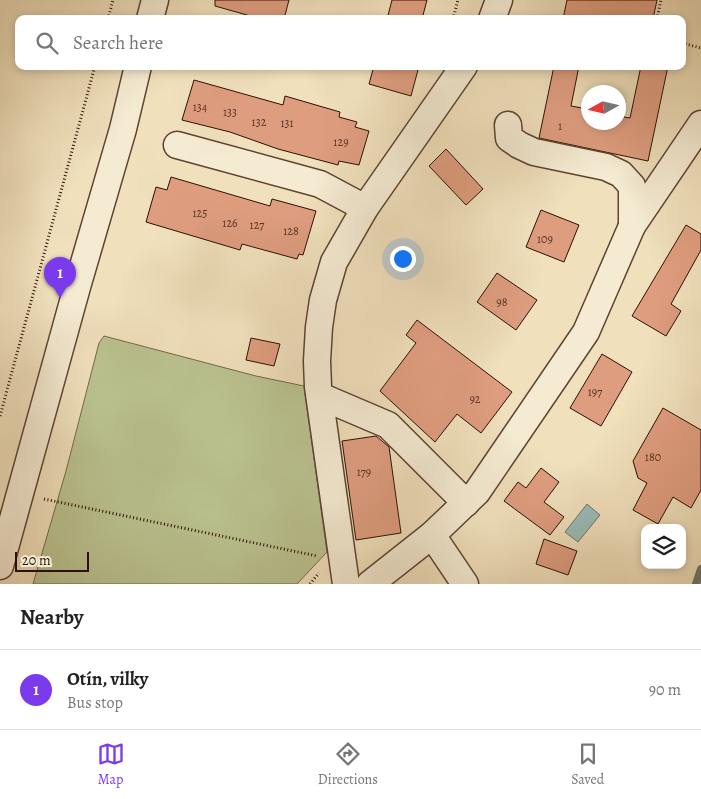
<!DOCTYPE html>
<html lang="en">
<head>
<meta charset="utf-8">
<style>
	body { margin:0; font-family:Alegreya,serif; background:#f2f2f2; color:#222 }
	.controls { position:absolute; right:15px; bottom:15px; display:grid; overflow:hidden; border-radius:10px; box-shadow:0 2px 8px #0003 }
	.controls button { width:45px; height:45px; display:grid; place-items:center; padding:0; border:0; border-bottom:1px solid #e0e0e0; background:#fff; color:#222; font:25px sans-serif }
	.compass { position:absolute; left:581px; top:85px; width:45px; height:45px; border-radius:50%; background:#fff; box-shadow:0 2px 8px #0003; rotate:262deg }
	.scale { position:absolute; left:15px; bottom:12px; width:74px; box-sizing:border-box; padding-left:5px; border:2px solid #2d0f04; border-top:0; font-size:14px; line-height:18px; white-space:nowrap; color:#2d0f04; -webkit-text-stroke:4px #f5ebd3; paint-order:stroke }
	.you { position:absolute; left:402px; top:258px; width:18px; height:18px; margin:-12px; border:4px solid #fff; border-radius:50%; background:#1a73e8; box-shadow:0 0 0 8px #1a73e833 }
	.badge { display:grid; place-items:center; width:32px; height:32px; border-radius:50%; background:#7c3aed; color:#fff; font-size:16px; font-weight:700 }
	.pin { position:absolute; translate:-50% -41px; filter:drop-shadow(0 1px 2px #0008) }
	.pin::after { content:''; position:absolute; top:26px; width:18px; height:15px; background:inherit; clip-path:polygon(0 0,100% 0,50% 100%) }
	.list { margin:0; padding:0; list-style:none }
	h2 { display:flex; justify-content:space-between; align-items:center; height:65px; margin:0; padding:0 20px; font-size:21px }
	h2 small { font-size:16px; font-weight:400; color:#767676 }
	.list li { display:grid; grid-template-columns:32px 1fr auto; gap:15px; align-items:center; box-sizing:border-box; height:80px; padding:0 20px; border-top:1px solid #e0e0e0 }
	.list b { display:block; font-size:19px; white-space:nowrap }
	.list p { margin:0; font-size:16px; white-space:nowrap; color:#767676 }
	.list em { font-size:16px; font-style:normal; color:#767676 }
	.icon { flex:none; width:28px; height:28px; fill:none; stroke:currentColor; stroke-width:2; stroke-linecap:round; stroke-linejoin:round }
	.map { position:relative; flex:none; width:701px; height:584px; overflow:hidden }
	.search { position:absolute; background:#fff; box-shadow:0 2px 8px #0003; left:15px; right:15px; top:15px; height:55px; display:flex; align-items:center; gap:12px; box-sizing:border-box; padding:0 18px; border-radius:10px; color:#767676; font-size:19px }
	.sheet { height:145px; background:#fff }
	nav { display:flex; justify-content:space-around; align-items:center; box-sizing:border-box; height:70px; border-top:1px solid #e0e0e0; background:#fff; font-size:14px; color:#767676 }
	nav a { display:grid; justify-items:center; gap:2px }
	nav .on { color:#7c3aed }
	.map>svg:first-child { display:block }
	.green { fill:#bac290; stroke:#74684a }
	.water { fill:#9bbcb7; stroke:#6f776f }
	.lines { fill:none; stroke-linecap:round; stroke-linejoin:round }
	.stream { stroke:#6f776f; stroke-width:8 }
	.building { fill:#de9d7f; stroke:#2d0f04 }
	.minor-casing { stroke:#5e4332; stroke-width:29 }
	.path { stroke:#2d0f04; stroke-width:3; stroke-dasharray:1 2.5; stroke-linecap:butt }
	.minor { stroke:#f5ebd3; stroke-width:26 }
	.labels { text-anchor:middle; stroke-width:4.5; stroke-linejoin:round; paint-order:stroke }
	.number-label { font-size:12px; fill:#593223 }
</style>
</head>
<body>
<div class="map">
<svg width="701" height="584" viewBox="0 0 701 584">
	<rect width="100%" height="100%" fill="#f0e0bc"/>
	<filter id="stains"><feTurbulence type="fractalNoise" baseFrequency=".004" numOctaves="4"/><feColorMatrix values="0 0 0 0 .2 0 0 0 0 .09 0 0 0 0 .02 0 0 0 .5 -.17"/></filter>
	<radialGradient id="worn" r=".72"><stop offset=".6" stop-color="#630" stop-opacity="0"/><stop offset="1" stop-color="#630" stop-opacity=".3"/></radialGradient>
	<path class="green" d="M104,336L256,376L304,386L327,552L297,584H33L66,471L99,343Z"/>
	<path class="water" d="M587,504L600,515L578,542L565,532Z"/>
	<g class="lines">
		<path class="stream" d="M696,584L701,569"/>
	</g>
	<g class="building">
		<path d="M215,0H289L284,19H261L215,6Z"/>
		<path d="M392,0H427L422,19H387Z"/>
		<path d="M567,0H657L653,19H563Z"/>
		<path d="M374,66H419L411,96L369,84Z"/>
		<path d="M554,66H579L571,106L588,109V122H618V116L630,118L641,66H668L648,161L539,138Z"/>
		<path d="M194,80L283,105L285,96L340,112L339,117L357,122L355,127L369,131L359,165L339,161L338,165L278,149L230,132L182,120Z"/>
		<path d="M446,149L483,189L466,205L429,166Z"/>
		<path d="M171,177L270,206L272,199L316,211L303,255L299,254L297,259L242,244L240,250L146,222L156,187L167,190Z"/>
		<path d="M541,210L579,225L564,262L526,247Z"/>
		<path d="M686,225L701,234V250L671,304L681,311L666,336L632,316Z"/>
		<path d="M497,273L537,300L516,330L477,302Z"/>
		<path d="M417,320L512,392L481,433L457,414L435,442L380,391L416,343L406,335Z"/>
		<path d="M251,338L280,344L274,366L246,360Z"/>
		<path d="M602,354L632,372L601,426L570,408Z"/>
		<path d="M663,408L701,430V490L691,508L673,497L658,524L633,510L647,483L638,478L633,461Z"/>
		<path d="M376,436L389,447L401,533L356,540L342,441Z"/>
		<path d="M541,468L559,482L544,502L564,517L550,535L504,501L518,482L526,488Z"/>
		<path d="M544,539L577,551L568,575L536,564Z"/>
	</g>
	<g class="lines">
		<g class="minor-casing">
			<g id="minor">
				<path d="M150,19L155,0"/>
				<path d="M492,19L499,0"/>
				<path d="M508,125L509,138L519,145L534,152L606,167L621,174L632,186V226"/>
				<path d="M177,145L320,184L365,208"/>
				<path d="M320,396L388,425L466,503"/>
				<path d="M432,535L465,584"/>
				<path d="M0,566L77,287L123,129L138,66"/>
				<path d="M346,584L318,387L317,361L319,327L323,300L334,262L365,208L464,66"/>
				<path d="M370,584L432,535L477,492L586,332L632,226L701,124"/>
			</g>
		</g>
		<g class="path">
			<path d="M108,19L113,0"/>
			<path d="M453,19L458,0"/>
			<path d="M657,19L661,0"/>
			<path d="M682,43L701,48"/>
			<path d="M0,416L95,66"/>
			<path d="M44,499L317,556"/>
			<path d="M310,584L319,573"/>
		</g>
		<use href="#minor" class="minor"/>
	</g>
	<g class="labels">
		<g class="number-label">
			<text x="200" y="111">134</text>
			<text x="230" y="116">133</text>
			<text x="259" y="126">132</text>
			<text x="287" y="127">131</text>
			<text x="560" y="130">1</text>
			<text x="341" y="146">129</text>
			<text x="200" y="217">125</text>
			<text x="230" y="227">126</text>
			<text x="257" y="229">127</text>
			<text x="291" y="235">128</text>
			<text x="545" y="243">109</text>
			<text x="502" y="306">98</text>
			<text x="595" y="396">197</text>
			<text x="475" y="403">92</text>
			<text x="653" y="461">180</text>
			<text x="364" y="476">179</text>
		</g>
	</g>
	<rect width="100%" height="100%" filter="url(#stains)"/>
	<rect width="100%" height="100%" fill="url(#worn)"/>
</svg>
<div class="controls">
<button><svg class="icon" aria-label="layers" viewBox="0 0 24 24"><path d="M12 4l9 5-9 5-9-5zM3 14l9 5 9-5"/></svg></button>
</div>
<svg class="compass" viewBox="-18 -18 36 36"><path d="M0-13l5 13h-10z" fill="#e53935"/><path d="M0 13l5-13h-10z" fill="#767676"/></svg>
<div class="scale">20 m</div>
<div class="you"></div>
<div class="pin badge" style="left:60px;top:298px">1</div>
<div class="search"><svg class="icon" aria-label="search" viewBox="0 0 24 24"><circle cx="10" cy="10" r="6"/><path d="M15 15l6 6"/></svg>Search here</div>
</div>
<section class="sheet">
<h2>Nearby<small></small></h2>
<ul class="list">
<li><span class="badge">1</span><div><b>Otín, vilky</b><p>Bus stop</p></div><em>90 m</em></li>
</ul>
</section>
<nav>
<a class="on"><svg class="icon" aria-label="map" viewBox="0 0 24 24"><path d="M3 6l6-2 6 2 6-2v14l-6 2-6-2-6 2zM9 4v14M15 6v14"/></svg>Map</a>
<a><svg class="icon" aria-label="directions" viewBox="0 0 24 24"><path d="M12 3l9 9-9 9-9-9zM9 14v-3h6M13 9l2 2-2 2"/></svg>Directions</a>
<a><svg class="icon" aria-label="saved" viewBox="0 0 24 24"><path d="M7 4h10v16l-5-4-5 4z"/></svg>Saved</a>
</nav>
</body>
</html>
